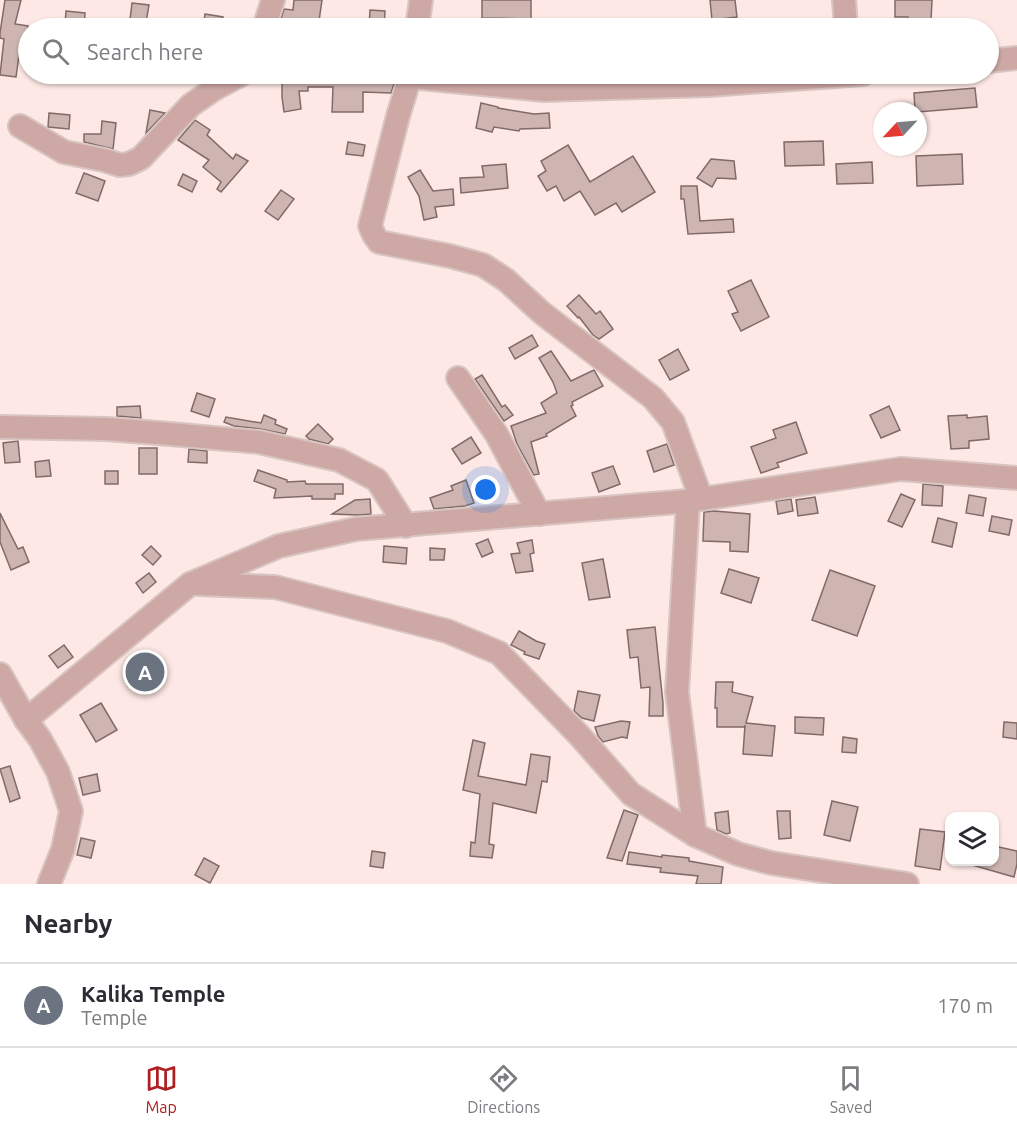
<!DOCTYPE html>
<html lang="en">
<head>
<meta charset="utf-8">
<style>
	body { margin:0; font-family:Ubuntu,sans-serif; background:#f7f7f7; color:#2b2b33 }
	.controls { position:absolute; right:18px; bottom:18px; display:grid; overflow:hidden; border-radius:12px; box-shadow:0 2px 4px #0004 }
	.controls button { width:54px; height:54px; display:grid; place-items:center; padding:0; border:0; border-bottom:2px solid #e1e1e2; background:#fff; color:#2b2b33; font:30px sans-serif }
	.compass { position:absolute; left:873px; top:102px; width:54px; height:54px; border-radius:50%; background:#fff; box-shadow:0 2px 4px #0004; rotate:244deg }
	.you { position:absolute; left:486px; top:490px; width:21px; height:21px; margin:-15px; border:4px solid #fff; border-radius:50%; background:#1a73e8; box-shadow:0 0 0 9px #1a73e833 }
	.badge { display:grid; place-items:center; width:39px; height:39px; border-radius:50%; background:#af1e20; color:#fff; font-size:20px; font-weight:700 }
	.pin { position:absolute; translate:-50% -50%; border:3px solid #fff; box-shadow:0 2px 6px #0006 }
	.list { margin:0; padding:0; list-style:none }
	h2 { display:flex; justify-content:space-between; align-items:center; height:78px; margin:0; padding:0 24px; font-size:26px }
	h2 small { font-size:20px; font-weight:400; color:#7c7c81 }
	.list li { display:grid; grid-template-columns:39px 1fr auto; gap:18px; align-items:center; box-sizing:border-box; height:84px; padding:0 24px; border-top:2px solid #e1e1e2 }
	.list b { display:block; font-size:22px; white-space:nowrap }
	.list p { margin:0; font-size:20px; white-space:nowrap; color:#7c7c81 }
	.list em { font-size:20px; font-style:normal; color:#7c7c81 }
	.icon { flex:none; width:33px; height:33px; fill:none; stroke:currentColor; stroke-width:2; stroke-linecap:round; stroke-linejoin:round }
	.map { position:relative; flex:none; width:1017px; height:884px; overflow:hidden }
	.search { position:absolute; background:#fff; box-shadow:0 2px 4px #0004; left:18px; right:18px; top:18px; height:66px; display:flex; align-items:center; gap:15px; box-sizing:border-box; padding:0 21px; border-radius:33px; color:#7c7c81; font-size:22px }
	.sheet { height:162px; background:#fff }
	nav { display:flex; justify-content:space-around; align-items:center; box-sizing:border-box; height:84px; border-top:2px solid #e1e1e2; background:#fff; font-size:16px; color:#7c7c81 }
	nav a { display:grid; justify-items:center; gap:3px }
	nav .on { color:#af1e20 }
	.map>svg:first-child { display:block }
	.building { fill:#ceb5b2; stroke:#816a67; stroke-width:1.5 }
	.lines { fill:none; stroke-linecap:round; stroke-linejoin:round }
	.minor-casing { stroke:#d8c5c2; stroke-width:26 }
	.minor { stroke:#cda8a4; stroke-width:22 }
</style>
</head>
<body>
<div class="map">
<svg width="1017" height="884" viewBox="0 0 1017 884">
	<rect width="100%" height="100%" fill="#fee8e5"/>
	<g class="building">
		<path d="M5,0H21L15,24L28,26L26,42L21,41L16,77L0,75L4,39L0,38V33Z"/>
		<path d="M294,0H322L318,28H302L279,25L284,9L293,10Z"/>
		<path d="M482,0H531V19L482,18Z"/>
		<path d="M710,0H735L737,17L712,20Z"/>
		<path d="M895,0H932L931,21L908,20V17H895Z"/>
		<path d="M132,3L149,5L145,28H129Z"/>
		<path d="M370,10L385,11L384,28H369Z"/>
		<path d="M66,11L85,13L84,27L65,26Z"/>
		<path d="M205,14L223,17L222,28H203Z"/>
		<path d="M328,74H381V81H395L391,93L363,92V112H332L333,87H308V91H299L301,109L284,112L282,97V75L328,76Z"/>
		<path d="M975,88L977,107L918,112V111H915L914,93Z"/>
		<path d="M481,103L498,107V108L534,114L549,113L550,128L520,129L519,131L494,127L492,132L476,128Z"/>
		<path d="M150,110L165,113L146,133Z"/>
		<path d="M49,113L70,115L69,129L48,127Z"/>
		<path d="M195,120L210,130L207,135L233,159L236,154L248,161L221,192L217,189L221,182L203,167L209,160L178,140Z"/>
		<path d="M102,121L116,123L113,149L84,142V134H101Z"/>
		<path d="M823,141L824,165L785,166L784,142Z"/>
		<path d="M348,142L365,145L363,156L346,154Z"/>
		<path d="M568,145L590,182L633,156L655,192L622,212L616,203L595,215L580,191L564,201L556,186L547,191L538,176L546,171L541,161Z"/>
		<path d="M962,154L963,184L917,186L916,156Z"/>
		<path d="M711,159L734,161L736,179L717,178L712,187L697,178Z"/>
		<path d="M872,162L873,183L837,184L836,164Z"/>
		<path d="M506,164L508,188L461,193L460,178L484,177L482,166Z"/>
		<path d="M420,170L433,191L453,189L454,205L435,207L437,217L424,220L419,196L408,177Z"/>
		<path d="M84,173L105,181L98,201L76,193Z"/>
		<path d="M183,174L197,181L192,192L178,185Z"/>
		<path d="M681,186H697L700,221L733,219L734,232L688,234L684,199H681Z"/>
		<path d="M281,190L294,199L278,220L265,211Z"/>
		<path d="M751,280L769,317L741,331L732,314L738,312L728,291Z"/>
		<path d="M579,295L596,314L600,311L613,329L599,339L593,335L579,317L578,318L567,306Z"/>
		<path d="M532,335L538,346L515,359L509,348Z"/>
		<path d="M678,349L689,370L670,380L659,360Z"/>
		<path d="M551,351L571,381L594,370L603,386L572,402L573,405L571,406L576,416L546,434L547,436L531,442L539,474L534,475L517,444L511,426L546,413L541,403L557,393L553,382L539,358Z"/>
		<path d="M482,375L502,407L505,405L513,415L504,421L475,379Z"/>
		<path d="M197,393L215,399L209,417L191,411Z"/>
		<path d="M140,406L141,418L117,416V407Z"/>
		<path d="M889,406L900,430L881,438L870,415Z"/>
		<path d="M264,415L276,420L275,424L287,429L285,434L260,429L234,426L224,422L226,417L261,423Z"/>
		<path d="M967,415V418L987,416L989,439L969,441V448L951,449L948,416Z"/>
		<path d="M796,422L807,453L777,463L779,467L761,473L751,447L776,438L773,430Z"/>
		<path d="M318,424L333,439L328,444L309,439L306,436Z"/>
		<path d="M471,437L481,453L462,464L452,449Z"/>
		<path d="M18,441L20,462L5,463L3,443Z"/>
		<path d="M667,444L674,465L654,472L647,451Z"/>
		<rect x="139" y="448" width="18" height="26"/>
		<path d="M189,449L207,451V463L188,462Z"/>
		<path d="M49,460L51,476L36,477L35,462Z"/>
		<path d="M613,466L620,484L599,492L592,473Z"/>
		<path d="M258,470L287,480V482L305,481L306,484H343V494H335V499H312V496L274,498L276,489L254,481Z"/>
		<rect x="105" y="471" width="13" height="13"/>
		<path d="M466,480L474,503L465,506L434,509L430,498L453,490L451,486Z"/>
		<path d="M923,484L943,486L942,506L922,505Z"/>
		<path d="M901,494L915,500L902,527L888,521Z"/>
		<path d="M969,495L986,498L983,516L966,513Z"/>
		<path d="M815,497L818,513L798,516L796,500Z"/>
		<path d="M370,499L371,514L359,515L332,514L355,500Z"/>
		<path d="M791,499L793,511L778,514L776,501Z"/>
		<path d="M714,511L750,514L748,552L730,551V542L703,541L704,512Z"/>
		<path d="M0,513L18,549L23,547L29,562L11,570L0,542Z"/>
		<path d="M992,516L1012,520L1009,535L989,531Z"/>
		<path d="M938,518L957,523L952,547L932,542Z"/>
		<path d="M488,539L493,552L482,557L476,544Z"/>
		<path d="M532,540L534,553L530,554L533,571L516,573L511,554L520,553L517,543Z"/>
		<path d="M151,546L161,556L153,565L142,555Z"/>
		<path d="M384,546L407,548L406,564L383,562Z"/>
		<path d="M430,548L445,549L444,560H430Z"/>
		<path d="M603,559L610,597L589,600L582,563Z"/>
		<path d="M729,569L759,578L751,603L721,593Z"/>
		<path d="M830,570L875,586L857,636L812,620Z"/>
		<path d="M149,573L156,582L143,593L136,583Z"/>
		<path d="M655,627L663,703V716H649L650,687L641,688L638,657L630,658L627,630Z"/>
		<path d="M519,631L536,641L545,644L539,659L524,654L525,652L511,645Z"/>
		<path d="M64,645L73,657L58,668L49,656Z"/>
		<path d="M716,682H733L732,692L753,697L746,723L775,726L772,756L743,754L745,725V727H717V708H715Z"/>
		<path d="M578,691L600,695L594,721L582,718L574,711Z"/>
		<path d="M101,703L117,730L96,742L80,715Z"/>
		<path d="M795,717L824,718L823,735L795,733Z"/>
		<path d="M621,721L630,722L627,738L622,737L603,742L598,736L595,727Z"/>
		<path d="M1004,722L1017,723V739L1003,737Z"/>
		<path d="M843,737L857,739L856,753L842,752Z"/>
		<path d="M473,740L485,743L478,776L526,785L531,754L550,757L547,782L542,781L536,813L493,803L489,844L494,845L492,858L470,856L471,842L475,843L480,794L463,790Z"/>
		<path d="M10,766L20,798L10,802L0,769Z"/>
		<path d="M97,774L100,791L83,795L79,778Z"/>
		<path d="M832,801L858,807L850,841L824,835Z"/>
		<path d="M624,810L638,815L622,861L607,858Z"/>
		<path d="M728,811L730,833L726,834L717,830L715,813Z"/>
		<path d="M777,811H790L791,838L779,839Z"/>
		<path d="M920,829L945,832L940,870L915,866Z"/>
		<path d="M81,838L95,841L91,858L77,855Z"/>
		<path d="M994,846L1017,851V864L1014,877L972,865V861H994Z"/>
		<path d="M372,851L385,853L383,868L370,866Z"/>
		<path d="M629,852L662,857V855L689,858V861L723,867L721,884H696L698,876L660,872L661,868L627,864Z"/>
		<path d="M204,858L219,866L210,883L195,875Z"/>
	</g>
	<g class="lines">
		<g class="minor-casing">
			<g id="minor">
				<path d="M844,0L846,28"/>
				<path d="M264,28L273,0"/>
				<path d="M417,28L421,0"/>
				<path d="M988,61L1017,58"/>
				<path d="M410,74V77L544,90L709,85L863,74"/>
				<path d="M410,77L398,116L370,226L374,235L379,242L450,256L483,265L506,280L542,313L653,398L673,422L701,498"/>
				<path d="M20,126L64,152L104,160L120,165L129,164L141,158L191,105L214,89L242,74"/>
				<path d="M458,378L497,435L539,514"/>
				<path d="M0,427L107,429L170,434L259,442L339,460L377,480L406,526"/>
				<path d="M688,501L677,692L695,835"/>
				<path d="M198,584L275,587L447,631L499,653L578,734L631,794L695,835L738,854L771,863L907,884"/>
				<path d="M0,674L26,720L40,739L58,772L71,811L63,849L49,884"/>
				<path d="M26,720L190,584L279,546L356,529L688,501L901,469L1017,478"/>
			</g>
		</g>
		<use href="#minor" class="minor"/>
	</g>
</svg>
<div class="controls">
<button><svg class="icon" aria-label="layers" viewBox="0 0 24 24"><path d="M12 4l9 5-9 5-9-5zM3 14l9 5 9-5"/></svg></button>
</div>
<svg class="compass" viewBox="-18 -18 36 36"><path d="M0-13l5 13h-10z" fill="#e53935"/><path d="M0 13l5-13h-10z" fill="#7c7c81"/></svg>
<div class="you"></div>
<div class="pin badge" style="left:145px;top:672px;background:#6b7280">A</div>
<div class="search"><svg class="icon" aria-label="search" viewBox="0 0 24 24"><circle cx="10" cy="10" r="6"/><path d="M15 15l6 6"/></svg>Search here</div>
</div>
<section class="sheet">
<h2>Nearby<small></small></h2>
<ul class="list">
<li><span class="badge" style="background:#6b7280">A</span><div><b>Kalika Temple</b><p>Temple</p></div><em>170 m</em></li>
</ul>
</section>
<nav>
<a class="on"><svg class="icon" aria-label="map" viewBox="0 0 24 24"><path d="M3 6l6-2 6 2 6-2v14l-6 2-6-2-6 2zM9 4v14M15 6v14"/></svg>Map</a>
<a><svg class="icon" aria-label="directions" viewBox="0 0 24 24"><path d="M12 3l9 9-9 9-9-9zM9 14v-3h6M13 9l2 2-2 2"/></svg>Directions</a>
<a><svg class="icon" aria-label="saved" viewBox="0 0 24 24"><path d="M7 4h10v16l-5-4-5 4z"/></svg>Saved</a>
</nav>
</body>
</html>
